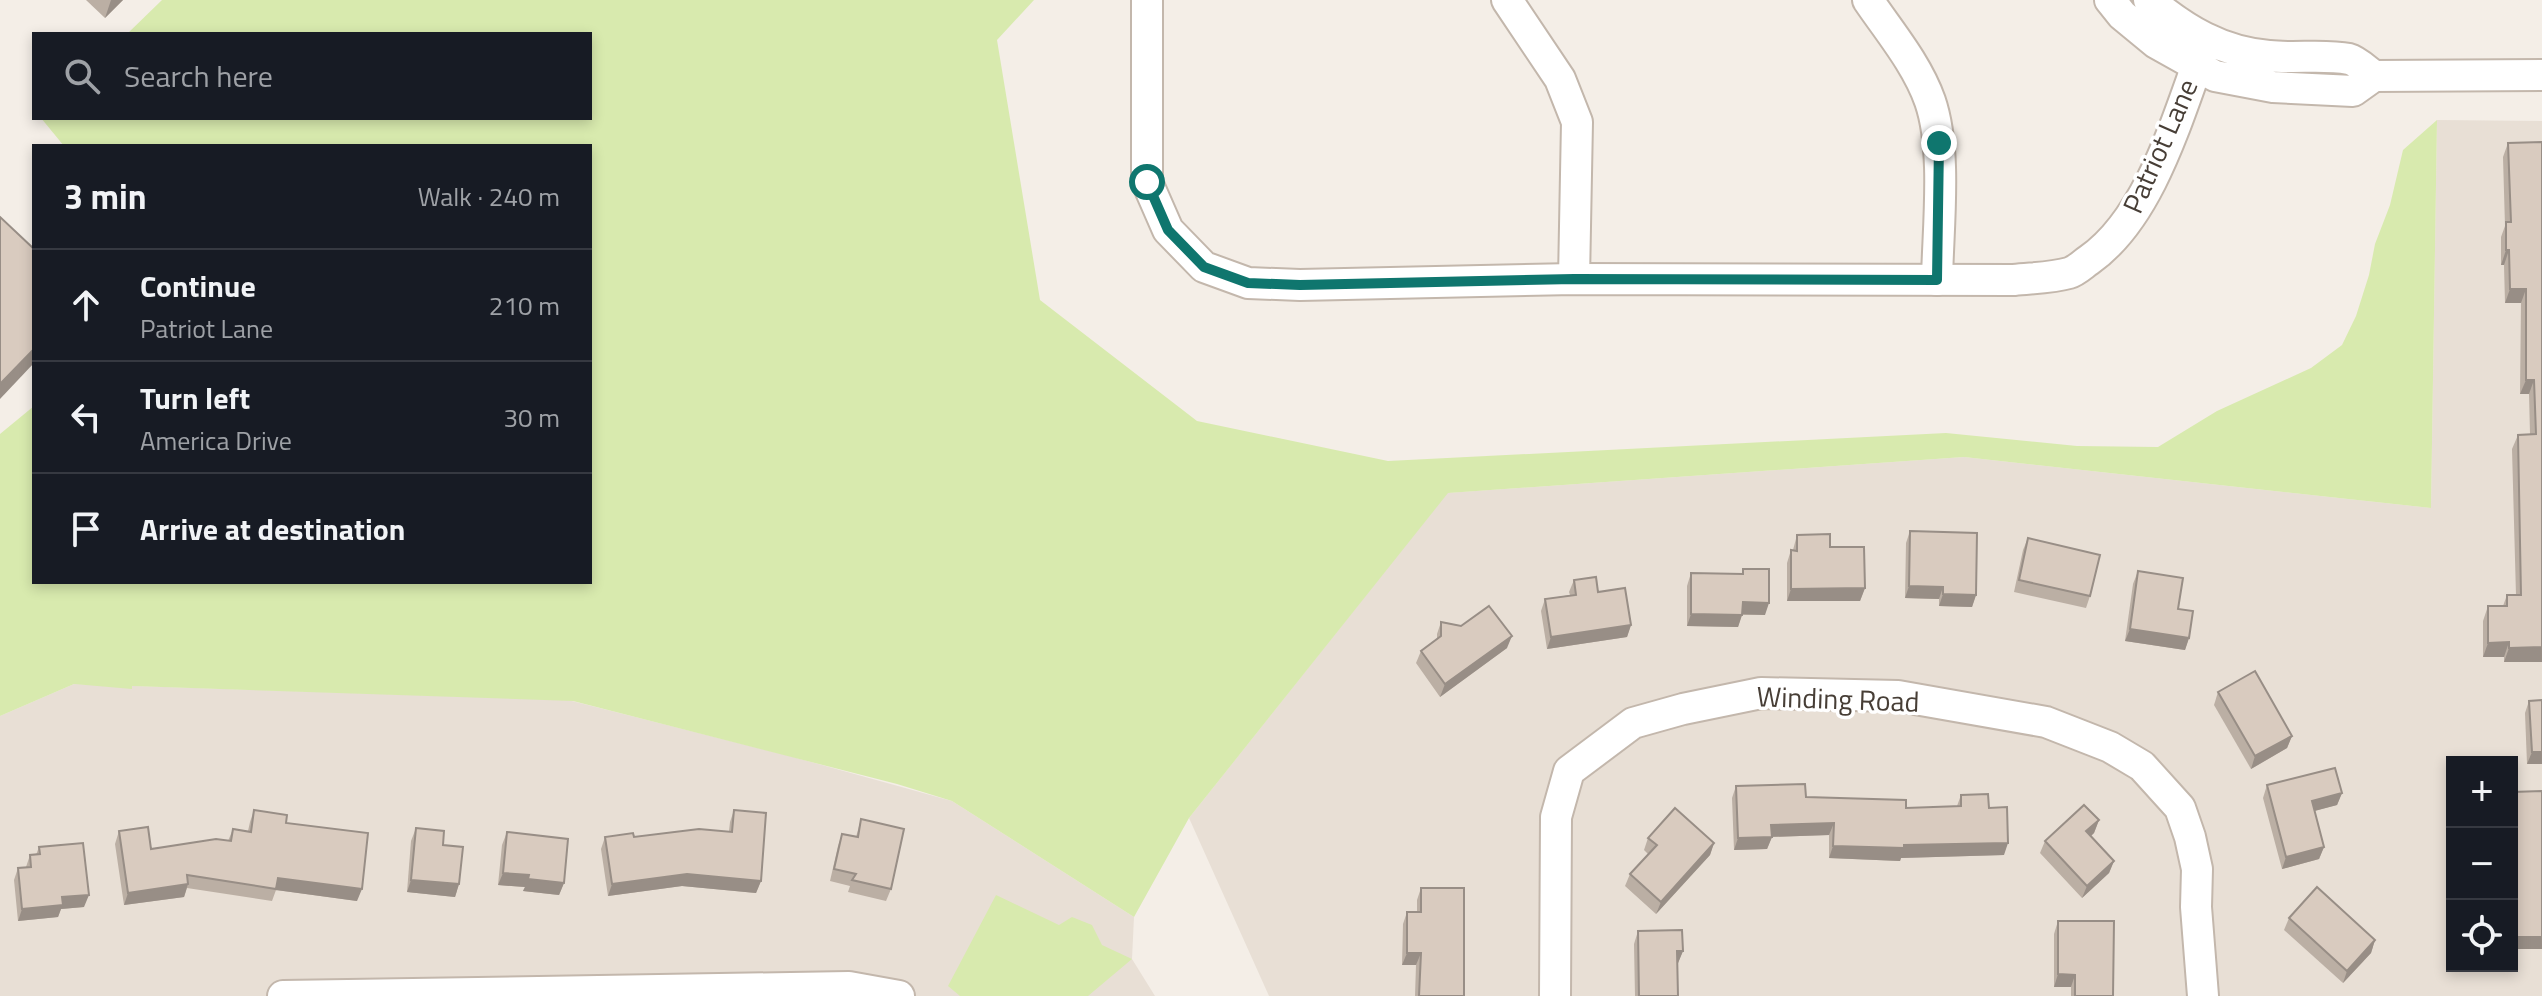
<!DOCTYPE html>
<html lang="en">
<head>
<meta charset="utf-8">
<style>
	body { margin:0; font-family:"Titillium Web",sans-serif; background:#242831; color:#f1f3f6 }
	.controls { position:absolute; right:24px; bottom:24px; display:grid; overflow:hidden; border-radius:0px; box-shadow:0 4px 12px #0003 }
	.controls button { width:72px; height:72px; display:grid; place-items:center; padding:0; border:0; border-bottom:2px solid #363941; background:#171b24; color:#f1f3f6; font:40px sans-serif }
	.stop { position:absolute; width:24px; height:24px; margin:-18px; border:6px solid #0f766e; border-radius:50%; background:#fff }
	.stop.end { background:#0f766e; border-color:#fff; box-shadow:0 2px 8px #0008 }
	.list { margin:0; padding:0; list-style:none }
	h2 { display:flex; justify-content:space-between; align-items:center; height:104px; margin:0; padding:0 32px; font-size:34px }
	h2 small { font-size:26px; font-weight:400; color:#9ea1a6 }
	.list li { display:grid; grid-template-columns:52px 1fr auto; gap:24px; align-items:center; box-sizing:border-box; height:112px; padding:0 32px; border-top:2px solid #363941 }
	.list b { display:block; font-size:30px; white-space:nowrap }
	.list p { margin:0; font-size:26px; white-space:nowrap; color:#9ea1a6 }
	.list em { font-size:26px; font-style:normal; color:#9ea1a6 }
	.icon { flex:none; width:44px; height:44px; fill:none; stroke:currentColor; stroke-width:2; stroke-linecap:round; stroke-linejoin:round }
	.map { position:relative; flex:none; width:2542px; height:996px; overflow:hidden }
	.search { position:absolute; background:#171b24; box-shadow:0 4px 12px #0003; left:32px; top:32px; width:560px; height:88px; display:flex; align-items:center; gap:20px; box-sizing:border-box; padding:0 28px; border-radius:0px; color:#9ea1a6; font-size:30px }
	.panel { position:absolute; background:#171b24; box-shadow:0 4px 12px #0003; left:32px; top:144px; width:560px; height:440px; border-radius:0px }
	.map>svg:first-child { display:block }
	.residential { fill:#e8dfd5; fill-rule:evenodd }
	.green { fill:#d8eaae }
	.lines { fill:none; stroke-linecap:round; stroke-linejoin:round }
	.minor-casing { stroke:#c3b7ac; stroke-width:34 }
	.minor { stroke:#fff; stroke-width:30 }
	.wall { fill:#bbafa4 }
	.shaded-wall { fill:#988e86 }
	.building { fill:#d9cbbf; stroke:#988e86; stroke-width:2 }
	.route { stroke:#0f766e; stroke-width:10 }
	.labels { text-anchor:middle; stroke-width:7; stroke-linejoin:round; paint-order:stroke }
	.street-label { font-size:28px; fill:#473e36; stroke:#fff }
</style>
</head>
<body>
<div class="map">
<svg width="2542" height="996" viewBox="0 0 2542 996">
	<rect width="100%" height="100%" fill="#f4eee7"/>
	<g class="residential">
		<path d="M2437,120L2542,121V996H1269L1189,818L1447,493L1964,457L2431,508ZM2452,762H2512V966H2452Z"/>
		<path d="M74,684L568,700L786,755L952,801L1134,917L1132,959L1155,996H0V716Z"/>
	</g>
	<g class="green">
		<path d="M162,0H1034L997,40L1040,300L1197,421L1388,461L1946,433L2077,446L2158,447L2217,411L2311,368L2342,345L2356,316L2369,275L2375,244L2390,205L2403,150L2437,120L2431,508L1964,457L1448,493L1189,818L1134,917L952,801L897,784L573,701L132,686V689L74,684L0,716V434L34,406V582H590V146H64L41,118H590V34H127Z"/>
		<path d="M996,895L1059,925L1072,917L1092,925L1102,945L1132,959L1088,996H960L948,986Z"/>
	</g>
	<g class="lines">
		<g class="minor-casing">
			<g id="minor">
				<path d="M1147,0V182L1168,230L1204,267L1248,283L1300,285L1574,279L2014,280C2031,278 2052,278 2069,273C2076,271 2083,264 2089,260C2152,216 2179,111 2206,41"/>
				<path d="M1507,0L1560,79L1577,122L1574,279"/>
				<path d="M1868,0C1889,31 1917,64 1930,101C1947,150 1938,227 1937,280"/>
				<path d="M2110,0L2122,15L2156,43L2215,76L2273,87L2353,91L2374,76C2367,71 2357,61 2349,59C2324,54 2295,59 2269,56C2221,52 2185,30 2149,0"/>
				<path d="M2374,76L2542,75"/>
				<path d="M283,996L849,987L899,996"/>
				<path d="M1555,996L1556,817L1569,771L1633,723L1683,709L1761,693L1898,696L2046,722L2110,747L2142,766L2180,808L2190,837L2197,869L2196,907L2203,996"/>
			</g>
		</g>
		<use href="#minor" class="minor"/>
	</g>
	<g class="wall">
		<path d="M86,0H123L105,18Z"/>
		<path d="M2542,142V662H2504V657H2483V621L2488,606H2503L2507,595H2516L2512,449L2518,435L2530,434L2529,394H2520L2521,303H2505L2504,265H2501V237L2505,226L2503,157L2508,143Z"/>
		<path d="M1910,531L1976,595L1972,607L1939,606V599L1905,598L1906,543Z"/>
		<path d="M1797,535L1830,547L1865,588L1860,601H1787V563L1791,550H1793Z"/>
		<path d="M2028,538L2090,596L2086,608L2014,592L2023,550Z"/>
		<path d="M1743,569L1765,615H1742L1738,627L1687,626V586L1691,573L1742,574Z"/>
		<path d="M2138,571L2178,609L2189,638L2185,650L2125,641L2133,584Z"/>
		<path d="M1574,580L1598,592L1631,625L1627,637L1547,649L1541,611L1545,599L1570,595L1569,592Z"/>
		<path d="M1441,622L1507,648L1440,697L1416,663L1421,651L1437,640V634Z"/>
		<path d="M2218,692L2292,736L2287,748L2251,769L2214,705Z"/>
		<path d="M2529,701L2542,764H2527L2525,713Z"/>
		<path d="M2267,785L2342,793L2337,805L2314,811L2324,847L2319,859L2282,869L2263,798Z"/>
		<path d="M1736,786L1806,797L1906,808L1957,806L1961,795L1989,808L2004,855L1901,858L1900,861L1829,858V835L1772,837L1767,849L1734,850L1732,798Z"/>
		<path d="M254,810L286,823L357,901L276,890L272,901L187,888L184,897L124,905L115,844L119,831L151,849L228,841L233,829L248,831L250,822Z"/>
		<path d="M734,810L761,881L756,893L682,886L608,896L601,849L605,837H634L729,831L730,822Z"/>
		<path d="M861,819L891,889L886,901L848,892L850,886L830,881L838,846L842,834L856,837Z"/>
		<path d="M2099,820L2094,833L2091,836L2114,861L2109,873L2082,898L2040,853L2045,841Z"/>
		<path d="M416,828L443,845L459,884L455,897L407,892L411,841Z"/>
		<path d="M507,832L564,883L559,895L523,891L525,887L498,885L502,845Z"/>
		<path d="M1648,838L1714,843L1710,855L1656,914L1625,886L1630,874L1648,854L1644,850Z"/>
		<path d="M39,847L84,907L61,909L58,917L18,921L14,880L18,868L26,867L30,855H36Z"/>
		<path d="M1421,888L1464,996H1415L1416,965H1402L1403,924L1407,912H1417V900Z"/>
		<path d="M2289,918L2375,940L2371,953L2343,983L2284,930Z"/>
		<path d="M2058,921L2113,996H2071V987H2054V934Z"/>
		<path d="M1638,931L1683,951L1678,963V996H1635L1634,944Z"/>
	</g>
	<g class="shaded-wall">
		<path d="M111,0H123L105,18Z"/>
		<path d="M2506,250H2509L2504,265H2501Z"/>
		<path d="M2510,289H2526L2521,303H2505Z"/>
		<path d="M34,349V363L0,399V384Z"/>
		<path d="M2526,380H2534L2529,394H2520Z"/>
		<path d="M1909,586L1943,587L1939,599L1905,598Z"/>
		<path d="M1865,588L1860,601H1787L1791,589Z"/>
		<path d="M1943,594L1976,595L1972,607L1939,606Z"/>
		<path d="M1743,602L1769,603L1765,615L1738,614Z"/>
		<path d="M1691,614L1742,615L1738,627L1687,626Z"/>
		<path d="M1631,625L1627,637L1547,649L1551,637Z"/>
		<path d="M2130,629L2189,638L2185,650L2125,641Z"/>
		<path d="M1512,636L1507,648L1440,697L1445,684Z"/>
		<path d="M2509,642L2504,657H2483L2488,643Z"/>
		<path d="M2542,647V662H2504L2509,648Z"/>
		<path d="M2292,736L2287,748L2251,769L2255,756Z"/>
		<path d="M2532,752H2542V764H2527Z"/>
		<path d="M2342,793L2337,805L2307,813L2312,801Z"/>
		<path d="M2099,820L2094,833L2082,844L2086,831Z"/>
		<path d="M1834,823L1829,835L1767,837L1771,825Z"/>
		<path d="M1772,837L1767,849L1734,850L1738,838Z"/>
		<path d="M1714,843L1710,855L1656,914L1661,902Z"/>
		<path d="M2008,843L2004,855L1901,858L1900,861L1829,858L1833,846Z"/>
		<path d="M2324,847L2319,859L2282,869L2286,857Z"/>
		<path d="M2114,861L2109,873L2082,898L2087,886Z"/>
		<path d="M503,873L529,875L564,883L559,895L523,891L525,887L498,885Z"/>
		<path d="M687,874L761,881L756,893L682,886L608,896L612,884Z"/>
		<path d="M278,878L362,889L357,901L276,890Z"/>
		<path d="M411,880L459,884L455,897L407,892Z"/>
		<path d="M188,884L184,897L124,905L128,893Z"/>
		<path d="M89,895L84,907L61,909L58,917L18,921L22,909L62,897Z"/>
		<path d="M2513,937H2542V949H2512Z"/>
		<path d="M2375,940L2371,953L2343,983L2347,971Z"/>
		<path d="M1677,951H1683L1678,963H1673Z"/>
		<path d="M1407,953H1421L1416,965H1402Z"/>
		<path d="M2058,974L2075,975L2071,987H2054Z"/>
	</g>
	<g class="building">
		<path d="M2542,142V647L2509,648V642L2488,643V606H2507V595H2521L2518,435L2536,434L2534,380H2526V289H2510L2509,250H2506V222H2511L2508,143Z"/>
		<path d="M0,217L34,249V349L0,384Z"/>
		<path d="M1910,531L1977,533L1976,595L1943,594V587L1909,586Z"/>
		<path d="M1830,534V547H1864L1865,588L1791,589V550L1797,551V535Z"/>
		<path d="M2028,538L2100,555L2090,596L2019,580Z"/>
		<path d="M1743,569H1769V603L1743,602L1742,615L1691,614V573L1743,574Z"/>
		<path d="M2138,571L2183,578L2178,609L2193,611L2189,638L2130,629Z"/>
		<path d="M1596,577L1598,592L1625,588L1631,625L1551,637L1545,599L1576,595L1574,580Z"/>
		<path d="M1489,606L1512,636L1445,684L1421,651L1441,636V622L1461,626Z"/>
		<path d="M2255,671L2292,736L2255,756L2218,692Z"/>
		<path d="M2542,700V752H2532L2529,701Z"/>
		<path d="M2335,768L2342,793L2312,801L2324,847L2286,857L2267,785Z"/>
		<path d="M1805,784L1806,797L1906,800V808L1961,806V795L1988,794L1989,808L2007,807L2008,843L1904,845V848L1833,846L1834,823L1771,825L1772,837L1738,838L1736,786Z"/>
		<path d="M2542,791V937H2513L2512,792Z"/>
		<path d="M2084,805L2099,820L2086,831L2114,861L2087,886L2045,841Z"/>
		<path d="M1675,808L1714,843L1661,902L1630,874L1657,845L1648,838Z"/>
		<path d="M254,810L287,815L286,823L368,833L362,889L278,878L276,889L187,875L188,884L128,893L119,831L148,827L151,849L216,839L231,841L233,829L251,832Z"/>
		<path d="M734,810L766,813L761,881L687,874L612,884L605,837L633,833L634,837L699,829L732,832Z"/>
		<path d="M861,819L904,829L891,889L852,880L856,874L834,869L842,834L858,837Z"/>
		<path d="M416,828L444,831L443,845L463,847L459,884L411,880Z"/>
		<path d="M507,832L568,839L564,883L528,879L529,875L503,873Z"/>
		<path d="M83,843L89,895L62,897L63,905L22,909L18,868L31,867L30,855L40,854L39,847Z"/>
		<path d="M2317,887L2375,940L2347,971L2289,918Z"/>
		<path d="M1421,888H1464V996H1419L1421,953H1407V912H1421Z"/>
		<path d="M2058,921H2114L2113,996H2075V975L2058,974Z"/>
		<path d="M1682,930L1683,951H1677L1678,996H1639L1638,931Z"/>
	</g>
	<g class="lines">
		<path class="route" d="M1147,182L1168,230L1204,267L1248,283L1300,285L1574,279L1937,280L1939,143"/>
	</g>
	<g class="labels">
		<g class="street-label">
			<text transform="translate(2160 146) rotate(-66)" y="10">Patriot Lane</text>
			<text transform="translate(1838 699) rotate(2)" y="10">Winding Road</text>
		</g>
	</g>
</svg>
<div class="controls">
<button>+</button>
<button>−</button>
<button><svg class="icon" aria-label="locate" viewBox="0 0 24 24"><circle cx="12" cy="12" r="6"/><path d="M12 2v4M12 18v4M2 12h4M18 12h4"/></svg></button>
</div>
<div class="stop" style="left:1147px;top:182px"></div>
<div class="stop end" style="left:1939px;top:143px"></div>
<div class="search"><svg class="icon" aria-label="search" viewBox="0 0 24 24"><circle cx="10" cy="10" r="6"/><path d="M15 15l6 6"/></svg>Search here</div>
<section class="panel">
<h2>3 min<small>Walk · 240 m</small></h2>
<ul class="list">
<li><svg class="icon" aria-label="ahead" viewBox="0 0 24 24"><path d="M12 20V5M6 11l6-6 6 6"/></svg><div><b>Continue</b><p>Patriot Lane</p></div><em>210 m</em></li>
<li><svg class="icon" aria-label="left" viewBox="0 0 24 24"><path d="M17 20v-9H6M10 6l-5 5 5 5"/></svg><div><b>Turn left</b><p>America Drive</p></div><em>30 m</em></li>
<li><svg class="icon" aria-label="arrive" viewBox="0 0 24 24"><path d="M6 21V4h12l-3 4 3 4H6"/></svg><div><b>Arrive at destination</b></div></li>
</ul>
</section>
</div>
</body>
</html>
